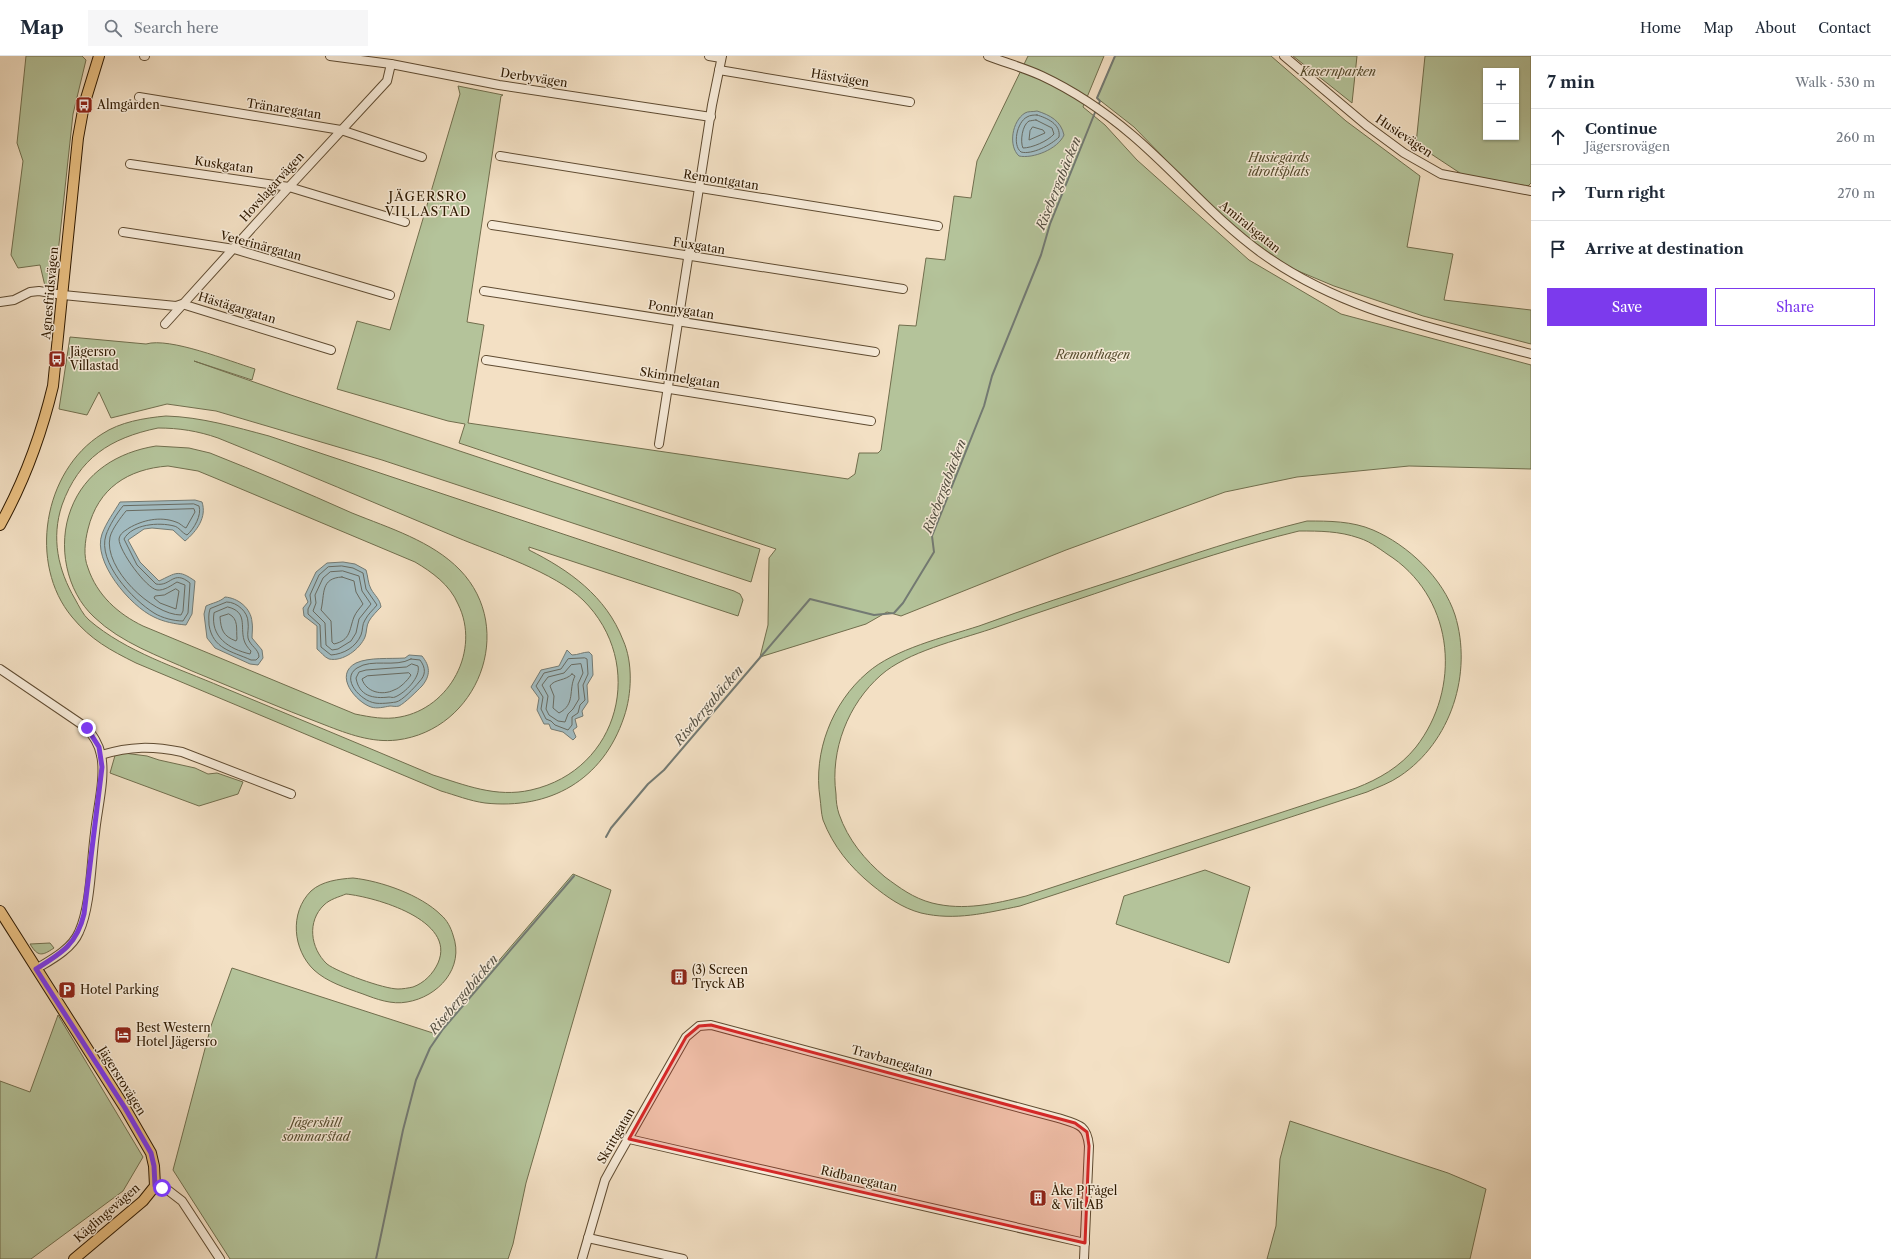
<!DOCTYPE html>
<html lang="en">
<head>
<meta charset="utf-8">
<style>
	body { margin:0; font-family:"Libre Caslon Text",serif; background:#f6f6f7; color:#1f2937 }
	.controls { position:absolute; right:12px; top:12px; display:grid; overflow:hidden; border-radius:0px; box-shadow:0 1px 3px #0004 }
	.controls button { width:36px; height:36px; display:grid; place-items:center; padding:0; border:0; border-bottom:1px solid #e0e1e3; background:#fff; color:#1f2937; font:20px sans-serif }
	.stop { position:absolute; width:12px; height:12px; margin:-9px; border:3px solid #7c3aed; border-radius:50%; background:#fff }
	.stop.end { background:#7c3aed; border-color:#fff; box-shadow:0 1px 4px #0008 }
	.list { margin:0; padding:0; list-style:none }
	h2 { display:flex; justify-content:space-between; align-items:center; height:52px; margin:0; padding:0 16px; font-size:17px }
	h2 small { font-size:13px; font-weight:400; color:#747a83 }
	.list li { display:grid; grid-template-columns:26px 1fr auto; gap:12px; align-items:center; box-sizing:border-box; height:56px; padding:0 16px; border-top:1px solid #e0e1e3 }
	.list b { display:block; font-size:15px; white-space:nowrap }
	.list p { margin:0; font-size:13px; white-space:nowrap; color:#747a83 }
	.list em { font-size:13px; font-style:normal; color:#747a83 }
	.actions { display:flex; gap:8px; padding:12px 16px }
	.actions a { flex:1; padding:9px 0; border:1px solid #7c3aed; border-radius:0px; text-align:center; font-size:14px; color:#7c3aed }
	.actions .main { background:#7c3aed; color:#fff }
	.icon { flex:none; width:22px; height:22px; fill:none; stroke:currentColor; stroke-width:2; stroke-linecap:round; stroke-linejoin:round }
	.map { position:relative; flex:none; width:1531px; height:1203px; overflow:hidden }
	header { display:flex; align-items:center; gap:24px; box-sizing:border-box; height:56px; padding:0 20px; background:#fff; border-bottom:1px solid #e0e1e3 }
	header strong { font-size:19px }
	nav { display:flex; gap:22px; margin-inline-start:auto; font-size:14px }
	.search { width:280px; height:36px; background:#f6f6f7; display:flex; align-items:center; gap:10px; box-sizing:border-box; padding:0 14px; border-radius:0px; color:#747a83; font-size:15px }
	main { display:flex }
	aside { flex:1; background:#fff }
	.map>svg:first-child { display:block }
	.green { fill:#b4c39a; stroke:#716e4d; fill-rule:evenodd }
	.water { fill:#a1babf; stroke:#737a73 }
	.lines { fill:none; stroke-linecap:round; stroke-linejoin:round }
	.shore { stroke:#686a60; stroke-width:1 }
	.stream { stroke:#737a73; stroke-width:2 }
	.minor-casing { stroke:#5f4b31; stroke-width:10 }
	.major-casing { stroke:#2e1900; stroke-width:12 }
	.minor { stroke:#f7ebd9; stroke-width:8 }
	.major { stroke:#eac082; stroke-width:10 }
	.route { stroke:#7c3aed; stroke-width:5 }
	.marked { fill:#d62828; fill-opacity:0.2; stroke:#d62828; stroke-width:3; stroke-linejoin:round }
	.labels { text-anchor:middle; stroke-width:3; stroke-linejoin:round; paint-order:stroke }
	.park-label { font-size:12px; font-style:italic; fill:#564c2e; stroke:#f7ebd9 }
	.street-label { font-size:12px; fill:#2e1900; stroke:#f7ebd9 }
	.poi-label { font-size:12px; fill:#2e1900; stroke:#f7ebd9; text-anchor:start }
	.water-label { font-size:13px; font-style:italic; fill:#565143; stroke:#f7ebd9 }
	.neighbourhood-label { font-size:13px; letter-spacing:1px; fill:#2e1900; stroke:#f7ebd9 }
</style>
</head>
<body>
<header>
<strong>Map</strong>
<div class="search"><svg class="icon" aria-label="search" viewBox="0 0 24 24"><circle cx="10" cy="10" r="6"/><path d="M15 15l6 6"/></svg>Search here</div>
<nav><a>Home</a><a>Map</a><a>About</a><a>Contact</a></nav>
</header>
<main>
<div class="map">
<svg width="1531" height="1203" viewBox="0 0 1531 1203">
	<rect width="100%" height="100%" fill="#f3e0c4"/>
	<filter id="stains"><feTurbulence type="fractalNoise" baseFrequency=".005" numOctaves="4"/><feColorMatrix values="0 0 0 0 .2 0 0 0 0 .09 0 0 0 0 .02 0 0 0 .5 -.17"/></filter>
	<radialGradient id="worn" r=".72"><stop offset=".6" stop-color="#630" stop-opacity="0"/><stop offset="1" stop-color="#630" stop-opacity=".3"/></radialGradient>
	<g class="green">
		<path d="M26,0H82L86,4L73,58L55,225L53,230H45L40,209L18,212L11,199L23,105L17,87Z"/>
		<path d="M1028,0H1104L1083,51L1105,69L1137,104L1249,204L1341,258L1531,309V413L1409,410L1297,421L1225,436L1066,494L901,560L887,556L866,568L760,601L768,569L769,502L776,493L459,387L465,368L448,365L337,333L357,265L390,274L460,38L458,30L503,39L501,40L467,266L484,269L468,367L848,423L855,418L859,397H878L881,394L899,269L916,270L926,202L945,204L954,140L971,142L977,105Z"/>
		<path d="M1115,0H1271L1346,65L1420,120L1407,191L1453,198L1444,244L1531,254V288L1423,260L1334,230L1291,212L1228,168L1134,71L1097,42Z"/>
		<path d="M1293,0H1357L1352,47Z"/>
		<path d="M1425,0H1531V127L1528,130L1466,121L1416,88ZM1486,15H1516V81H1486Z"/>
		<path d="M70,281L146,288C170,281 229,305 255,313L252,324L194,305L291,339L547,424L760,493L751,526L382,404L216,355L167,348L111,362L99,336L87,359L59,353Z"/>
		<path d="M166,360C201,361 235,371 269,380L734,535L740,538L743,544L738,560L529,491V494C569,514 606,540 623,584C633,606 632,638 624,661C603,724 550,754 485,747C470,745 455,739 441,735L136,607C110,594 91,584 72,561C28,508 43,415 102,378C120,366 144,362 166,360ZM158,372C179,372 198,375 218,382C298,414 377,448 456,481C494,497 554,516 583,544C647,607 620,714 531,734C496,742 465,729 433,719C362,689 292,660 222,631C178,612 126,596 89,564C83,559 79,550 75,543C58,514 51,482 62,449C79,402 110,382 158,372Z"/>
		<path d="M156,390L189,392L210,397C258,416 305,436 352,457C389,472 432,485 460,514C517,573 478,674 397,684C372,687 348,678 325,669C280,652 236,633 192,615C159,600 121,587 94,561C66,535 57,489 71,453C85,416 118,396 156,390ZM168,410L198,415L215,422L415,506C432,516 450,529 458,548C481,594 450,652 400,661C385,664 370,661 355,658L143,570C118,558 97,539 88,512C83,500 85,485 88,473C98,432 128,413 168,410Z"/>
		<path d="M1307,465C1329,465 1352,465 1373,474C1408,489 1443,522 1455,559C1473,617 1451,686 1400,720C1390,727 1378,731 1367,736L1020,850C986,857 955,865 921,857C902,852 887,841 872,829C850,811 833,790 823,764C821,757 821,749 820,742C813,696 832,647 867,617C894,593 945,581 979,570C1028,552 1078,536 1128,520C1187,500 1246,480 1307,465ZM1299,475C1320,475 1339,475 1359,482C1372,486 1382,495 1393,502C1455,546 1461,633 1416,691C1400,711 1379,723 1356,732L1026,840C994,848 964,855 932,847C913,842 900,832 885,821C865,804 848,784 839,758C837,752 836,745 836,738C830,694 848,648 881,619C907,596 958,584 991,573C1036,557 1083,542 1129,526C1185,508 1241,489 1299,475Z"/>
		<path d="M116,696L147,700L159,704L195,712L208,718L217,717L243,726L238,738L199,750L110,717Z"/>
		<path d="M1205,814L1250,831L1229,907L1116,868L1124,840Z"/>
		<path d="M573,818L611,834L526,1127L513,1188L508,1203H230L173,1114L211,970L232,912L436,978Z"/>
		<path d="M353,822C381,825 421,839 441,859C447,864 451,872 453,879C465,912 438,941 407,946C392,949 376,943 363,938C346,932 327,926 314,914C293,894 289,857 311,835C322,825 339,823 353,822ZM346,838C375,841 457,864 438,907C433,918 424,927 413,931C408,932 403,933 398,933C384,933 337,916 327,908C310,892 307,865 324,849C330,843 339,841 346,838Z"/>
		<path d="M50,887L54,892C42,900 38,901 30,888Z"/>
		<path d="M58,959L143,1101L123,1135L31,1203H0V1025L30,1036Z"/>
		<path d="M1290,1065L1448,1117L1486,1133L1470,1203H1267L1276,1170L1280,1103Z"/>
	</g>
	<g class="water">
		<path d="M1037,55C1050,59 1061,65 1064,79C1058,93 1033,103 1019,100C1008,90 1012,65 1025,57C1028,55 1033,56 1037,55Z"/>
		<path d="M195,444L202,446C207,461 197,475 185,485L173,474L152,472L144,473L128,484L140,506L159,525C176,517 178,513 195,525L192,558L186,569C175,568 164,566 154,561C130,550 92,505 102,478C106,467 114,456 120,446Z"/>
		<path d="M343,506L355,508L366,514C368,520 368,528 371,533C375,540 380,543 381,551C377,555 372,560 369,565C366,570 367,576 365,581C360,593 343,606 329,603C324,601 321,596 317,593V570L304,560L303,552L308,546L305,539L316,516L327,507Z"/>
		<path d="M225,541C238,542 251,552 252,566C253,571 252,577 252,582L262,594L263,602L258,609L250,608L215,592L207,582L204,558L206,550C212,547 220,546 225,541Z"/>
		<path d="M567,594L572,599C578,599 583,596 589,596L592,599L593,619L587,629L588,646L582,655L583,660L575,663L577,671L573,674L576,681L573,684L563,676L551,673L549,668H544L537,654L539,642L531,631L541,614L559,610Z"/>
		<path d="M409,599L422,600C430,610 431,619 422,630C417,635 405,647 399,650C396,651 392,650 390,650C384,651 377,653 371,651C356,646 333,619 356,607C369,601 390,603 405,602Z"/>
	</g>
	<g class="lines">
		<g class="shore">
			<path d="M1037,59C1047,62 1061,68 1059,81C1051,89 1032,99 1021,96C1012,89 1017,66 1027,61C1030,59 1034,59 1037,59Z"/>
			<path d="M1036,64L1052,72L1054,78C1048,85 1032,92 1023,92C1020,86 1022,69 1029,65C1030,65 1034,64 1036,64Z"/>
			<path d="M1033,71L1043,74L1045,77L1029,84L1030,75Z"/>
			<path d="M194,448L199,450C202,459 194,473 187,479C182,477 179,471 174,470C159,466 132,468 124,483L137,509L156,528C171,531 173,513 190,527L188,557L183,565C174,565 162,562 154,557C133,544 97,506 106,479C109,470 117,457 123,450Z"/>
			<path d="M194,453L195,456L186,472C183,471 180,467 176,466C160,460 143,464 129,472C125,475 120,477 119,483C119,495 146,532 157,534C164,535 172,529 177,526L185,529L183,555L181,559C152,559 103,512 110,481C112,473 121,461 126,455Z"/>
			<path d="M342,510L353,512L363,517L366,533L377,549C373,554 368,558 365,564C362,568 363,574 361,579C356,591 344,598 331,599L321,591L320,569L308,558V553L311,547L310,539L319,519L328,511Z"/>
			<path d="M343,515L359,520L362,535L371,548L359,563L356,577L351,585L338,593L332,594L326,589L325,567L313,555L316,547L315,539L323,522L330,516Z"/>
			<path d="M342,521L354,525L356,536L363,548C360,552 356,556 354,561C349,574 351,584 334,588L332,586L331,565L321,554C325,538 320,522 342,521Z"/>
			<path d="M176,533L179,535L176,553L160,547L154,542L155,540L164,539Z"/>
			<path d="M227,546C237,546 248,556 248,566C249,572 247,577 248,582C250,590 259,593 259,601L256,604H251C231,595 213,593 209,569C209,563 208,559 210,553Z"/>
			<path d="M228,551C248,556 240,570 244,584C245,588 248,592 251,595L250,598C229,593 210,581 214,557Z"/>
			<path d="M229,558C239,563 236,573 237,583L236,585C223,580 221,574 220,561Z"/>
			<path d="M585,602L587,603L588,618L583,629L585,644L580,649L578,657L572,661V669L568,674L555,669L551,665L546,663L541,653L543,641L536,630L544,617L561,613L568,603Z"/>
			<path d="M411,603L420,604C426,612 426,619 419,626C415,631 402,645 396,646C390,647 380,648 375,647C361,645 340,623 357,612C372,602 395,612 411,603Z"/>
			<path d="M412,608L418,610C421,621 405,637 395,641C393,642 391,641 389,641C373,643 359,640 356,622L359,616L366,614L406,611Z"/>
			<path d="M581,608L583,617L578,628L579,643L573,653L568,658L565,666L558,665L549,659L546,653L548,640L542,629L548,621L564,617L571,609Z"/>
			<path d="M409,617L411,619C407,625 400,632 394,634C382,640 366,636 362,623L367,620Z"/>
			<path d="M572,618L575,620C568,634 576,648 559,657L553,652L554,640L550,630C554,623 566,625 572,618Z"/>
		</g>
		<g class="stream">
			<path d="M1098,50L1100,45L1097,42L1115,0"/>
			<path d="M606,781L611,772L648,728L664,714L810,543L874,559L894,557L903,547L934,496L932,480L984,350L992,320L1041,199L1050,168L1096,54"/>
			<path d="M376,1203L403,1074L416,1024L430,992L443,973L574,820"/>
		</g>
		<g class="minor-casing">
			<g id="minor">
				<path d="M144,0H145"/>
				<path d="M330,0L391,8L499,29L711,61"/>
				<path d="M709,0L721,2"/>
				<path d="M988,0C1006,7 1025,12 1042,20C1074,35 1105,56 1132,79C1177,117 1214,163 1263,198C1344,256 1436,272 1531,298"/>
				<path d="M1284,0L1366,69L1404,97L1441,118L1531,135"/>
				<path d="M719,14L910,46"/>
				<path d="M139,41L341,74L422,101"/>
				<path d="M500,100L938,170"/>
				<path d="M130,108L289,131L405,166"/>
				<path d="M492,169L903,233"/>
				<path d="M123,176L234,193L390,239"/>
				<path d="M484,235L875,296"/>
				<path d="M0,246L14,244L30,236L39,235L63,239L176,250L182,248L331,294"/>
				<path d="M165,268L289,131L387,25L391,8"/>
				<path d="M486,304L871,365"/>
				<path d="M659,388L712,49L722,0"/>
				<path d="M0,613L87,672C93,680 99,688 101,699C106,721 97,754 95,777C91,806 91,850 79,876C72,893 51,904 36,913"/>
				<path d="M101,699C131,690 152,690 182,696L291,738"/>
				<path d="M629,1083L1085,1187"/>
				<path d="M155,1130L169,1135L182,1145L220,1203"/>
				<path d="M588,1182L683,1203"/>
				<path d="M582,1203L605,1124L616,1104L686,981L699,970L711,969L1058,1062C1077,1068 1087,1068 1089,1090L1084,1203"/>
			</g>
		</g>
		<g class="major-casing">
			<g id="major">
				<path d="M0,469C25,424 41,380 53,330L78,82L84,49L99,0"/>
				<path d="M0,855L125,1052L151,1097L154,1110L155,1130L143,1145L74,1203"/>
			</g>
		</g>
		<use href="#minor" class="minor"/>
		<use href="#major" class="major"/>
	</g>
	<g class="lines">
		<path class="route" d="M87,672L99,691L102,711L84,858C77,888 62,897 36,913L125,1052L151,1097L154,1110L155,1130L162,1132"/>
	</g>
	<path class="marked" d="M711,969L1075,1067L1087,1076L1089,1090L1085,1187L629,1083L686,981L699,970Z"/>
	<defs>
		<g id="bus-square" transform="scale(0.9)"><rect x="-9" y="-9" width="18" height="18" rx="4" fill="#8f2418" stroke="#f7ebd9"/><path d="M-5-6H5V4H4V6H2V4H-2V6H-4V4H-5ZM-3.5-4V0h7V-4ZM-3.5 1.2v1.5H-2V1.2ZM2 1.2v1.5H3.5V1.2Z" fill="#fff"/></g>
		<g id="building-square" transform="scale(0.9)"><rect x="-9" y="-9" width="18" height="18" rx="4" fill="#8f2418" stroke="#f7ebd9"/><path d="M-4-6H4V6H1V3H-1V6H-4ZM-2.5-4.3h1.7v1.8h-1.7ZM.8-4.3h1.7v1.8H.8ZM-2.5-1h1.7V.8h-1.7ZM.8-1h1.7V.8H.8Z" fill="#fff"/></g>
		<g id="parking-square" transform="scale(0.9)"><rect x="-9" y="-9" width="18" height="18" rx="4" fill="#8f2418" stroke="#f7ebd9"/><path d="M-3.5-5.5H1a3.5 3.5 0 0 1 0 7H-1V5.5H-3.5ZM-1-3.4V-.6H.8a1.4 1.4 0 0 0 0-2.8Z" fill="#fff"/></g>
		<g id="hotel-square" transform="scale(0.9)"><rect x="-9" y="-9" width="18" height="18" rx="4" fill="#8f2418" stroke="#f7ebd9"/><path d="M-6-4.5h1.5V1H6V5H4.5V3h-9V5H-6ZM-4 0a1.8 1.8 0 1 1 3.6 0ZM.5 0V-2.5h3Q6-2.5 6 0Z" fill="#fff"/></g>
	</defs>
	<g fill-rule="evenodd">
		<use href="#bus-square" x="84" y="49"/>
		<use href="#bus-square" x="57" y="303"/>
		<use href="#building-square" x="679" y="921"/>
		<use href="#parking-square" x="67" y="934"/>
		<use href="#hotel-square" x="123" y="979"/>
		<use href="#building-square" x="1038" y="1142"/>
	</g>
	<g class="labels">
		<g class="park-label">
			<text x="1338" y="20">Kasernparken</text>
			<text x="1279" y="106">Husiegårds<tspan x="1279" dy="14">idrottsplats</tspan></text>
			<text x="1093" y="303">Remonthagen</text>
			<text x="316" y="1071">Jägershill<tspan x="316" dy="14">sommarstad</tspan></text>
		</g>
		<g class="street-label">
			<text transform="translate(534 22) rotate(9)" y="4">Derbyvägen</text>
			<text transform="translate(840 22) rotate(9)" y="4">Hästvägen</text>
			<text transform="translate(284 53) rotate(9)" y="4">Tränaregatan</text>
			<text transform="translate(1404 80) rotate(34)" y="4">Husievägen</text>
			<text transform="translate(224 109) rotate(8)" y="4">Kuskgatan</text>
			<text transform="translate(721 124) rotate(9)" y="4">Remontgatan</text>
			<text transform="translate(272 131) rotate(-48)" y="4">Hovslagarvägen</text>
			<text transform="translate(1250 171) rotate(39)" y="4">Amiralsgatan</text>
			<text transform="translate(261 190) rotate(15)" y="4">Veterinärgatan</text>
			<text transform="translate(699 190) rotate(9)" y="4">Fuxgatan</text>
			<text transform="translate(50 237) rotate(-85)" y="4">Agnesfridsvägen</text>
			<text transform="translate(237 252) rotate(17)" y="4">Hästägargatan</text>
			<text transform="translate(681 254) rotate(9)" y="4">Ponnygatan</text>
			<text transform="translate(680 322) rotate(9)" y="4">Skimmelgatan</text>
			<text transform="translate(892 1005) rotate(16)" y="4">Travbanegatan</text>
			<text transform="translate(122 1025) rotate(58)" y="4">Jägersrovägen</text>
			<text transform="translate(616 1080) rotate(-60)" y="4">Skrittgatan</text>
			<text transform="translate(859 1123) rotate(13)" y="4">Ridbanegatan</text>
			<text transform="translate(107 1157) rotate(-41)" y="4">Käglingevägen</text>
		</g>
		<g class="poi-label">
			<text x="97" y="53">Almgården</text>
			<text x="70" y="300">Jägersro<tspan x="70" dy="14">Villastad</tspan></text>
			<text x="692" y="918">(3) Screen<tspan x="692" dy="14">Tryck AB</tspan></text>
			<text x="80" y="938">Hotel Parking</text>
			<text x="136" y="976">Best Western<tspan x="136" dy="14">Hotel Jägersro</tspan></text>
			<text x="1051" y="1139">Åke P Fågel<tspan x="1051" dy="14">&amp; Vilt AB</tspan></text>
		</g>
		<g class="water-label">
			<text transform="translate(1058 127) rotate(-68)" y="5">Risebergabäcken</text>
			<text transform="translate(944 430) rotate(-69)" y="5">Risebergabäcken</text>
			<text transform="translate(708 649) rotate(-50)" y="5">Risebergabäcken</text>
			<text transform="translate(463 938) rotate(-50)" y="5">Risebergabäcken</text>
		</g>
		<g class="neighbourhood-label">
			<text x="428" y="145">JÄGERSRO<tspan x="428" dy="15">VILLASTAD</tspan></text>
		</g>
	</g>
	<rect width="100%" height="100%" filter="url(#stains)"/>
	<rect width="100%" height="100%" fill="url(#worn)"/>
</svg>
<div class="controls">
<button>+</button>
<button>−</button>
</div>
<div class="stop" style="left:162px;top:1132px"></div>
<div class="stop end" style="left:87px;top:672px"></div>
</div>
<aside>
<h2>7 min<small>Walk · 530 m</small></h2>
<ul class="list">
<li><svg class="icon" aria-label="ahead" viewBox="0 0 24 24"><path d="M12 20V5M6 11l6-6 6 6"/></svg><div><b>Continue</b><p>Jägersrovägen</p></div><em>260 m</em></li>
<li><svg class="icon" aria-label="right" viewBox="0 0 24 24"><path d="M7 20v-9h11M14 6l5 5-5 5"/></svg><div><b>Turn right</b></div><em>270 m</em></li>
<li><svg class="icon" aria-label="arrive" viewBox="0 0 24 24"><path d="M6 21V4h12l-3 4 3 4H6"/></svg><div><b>Arrive at destination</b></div></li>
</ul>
<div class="actions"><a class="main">Save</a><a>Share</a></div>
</aside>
</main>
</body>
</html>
